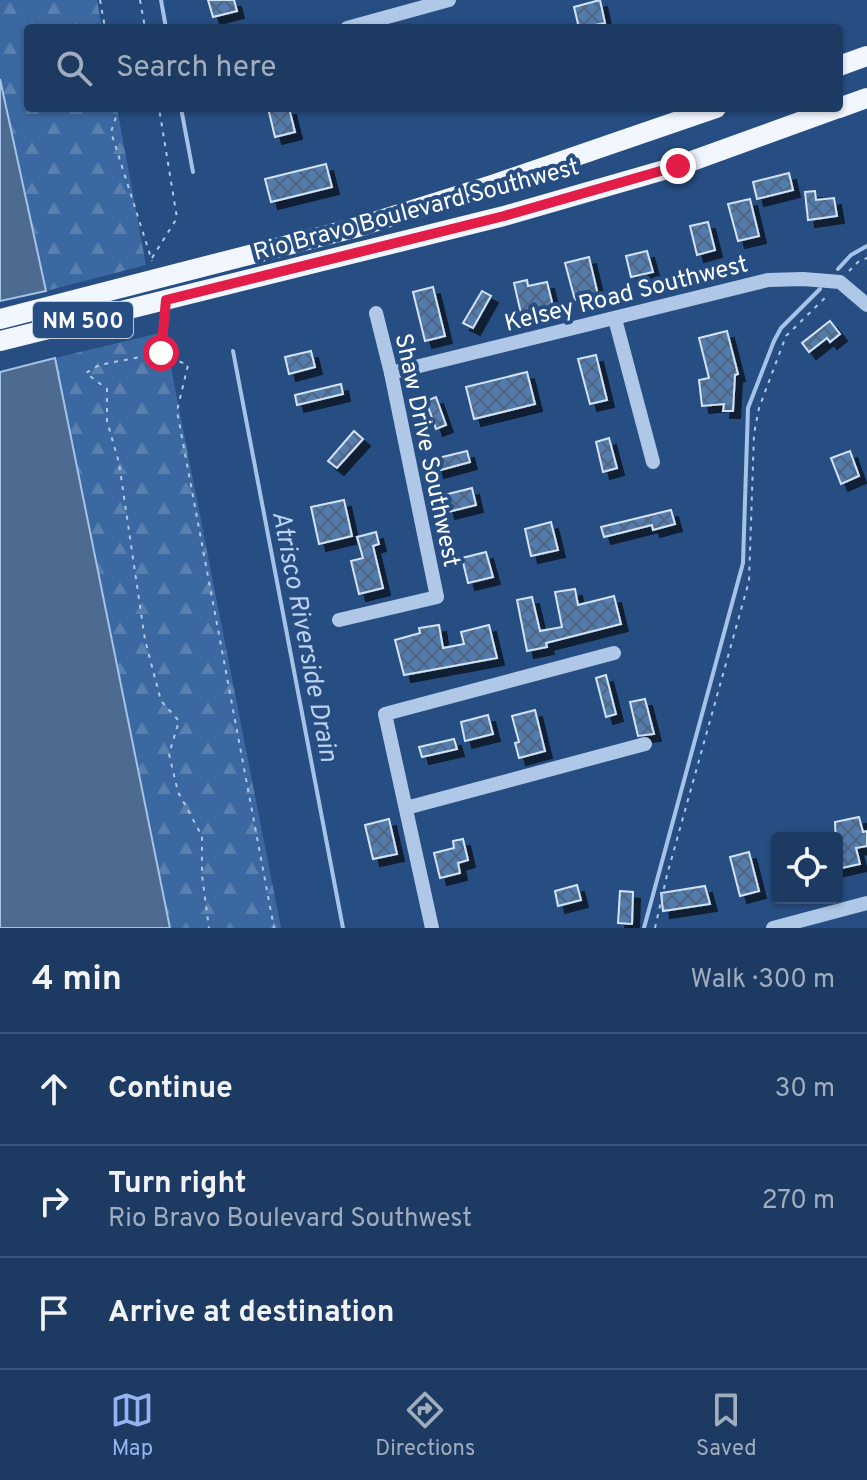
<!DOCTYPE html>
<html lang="en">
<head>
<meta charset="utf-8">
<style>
	body { margin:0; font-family:Overpass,sans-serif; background:#254168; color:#f1f3f6 }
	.controls { position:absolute; right:24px; bottom:24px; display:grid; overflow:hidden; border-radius:8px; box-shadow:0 2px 6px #0004 }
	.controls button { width:72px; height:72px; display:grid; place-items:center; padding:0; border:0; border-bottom:2px solid #3b5477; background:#1d3a62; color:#f1f3f6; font:40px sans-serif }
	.stop { position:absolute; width:24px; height:24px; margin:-18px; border:6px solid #e11d48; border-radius:50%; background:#fff }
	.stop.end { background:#e11d48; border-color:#fff; box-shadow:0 2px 8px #0008 }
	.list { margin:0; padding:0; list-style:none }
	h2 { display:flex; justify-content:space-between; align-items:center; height:104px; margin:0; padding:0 32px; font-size:34px }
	h2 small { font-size:26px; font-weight:400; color:#a0adbe }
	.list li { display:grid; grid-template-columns:52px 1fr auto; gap:24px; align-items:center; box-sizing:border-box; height:112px; padding:0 32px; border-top:2px solid #3b5477 }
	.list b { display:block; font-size:30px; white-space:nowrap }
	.list p { margin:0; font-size:26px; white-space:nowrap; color:#a0adbe }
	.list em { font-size:26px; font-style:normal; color:#a0adbe }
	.icon { flex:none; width:44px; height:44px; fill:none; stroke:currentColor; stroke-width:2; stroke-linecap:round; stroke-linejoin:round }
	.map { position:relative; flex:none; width:867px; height:928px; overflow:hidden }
	.search { position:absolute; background:#1d3a62; box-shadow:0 2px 6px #0004; left:24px; right:24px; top:24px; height:88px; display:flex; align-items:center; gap:20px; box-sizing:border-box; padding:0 28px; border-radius:8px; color:#a0adbe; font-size:30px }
	.sheet { height:440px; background:#1d3a62 }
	nav { display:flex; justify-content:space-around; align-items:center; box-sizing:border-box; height:112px; border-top:2px solid #3b5477; background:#1d3a62; font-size:22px; color:#a0adbe }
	nav a { display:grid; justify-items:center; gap:4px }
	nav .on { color:#95b2f1 }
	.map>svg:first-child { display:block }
	.forest { fill:url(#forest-firs) }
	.water { fill:#4d6a90; stroke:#a5c3e8; stroke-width:2 }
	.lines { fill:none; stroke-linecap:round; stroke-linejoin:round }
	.stream { stroke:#a5c3e8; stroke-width:4 }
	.building { fill:url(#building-cross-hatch); stroke:#d3e3f6; stroke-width:2; filter:url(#shadow) }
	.path { stroke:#b0c8e7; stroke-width:2; stroke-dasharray:4 6; stroke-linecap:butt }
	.minor { stroke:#b0c8e7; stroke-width:14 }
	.major { stroke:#f2f6fe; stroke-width:20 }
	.route { stroke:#e11d48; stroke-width:10 }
	.labels { text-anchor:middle; stroke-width:8; stroke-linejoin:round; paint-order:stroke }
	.shield { fill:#274e83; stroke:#becada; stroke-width:2 }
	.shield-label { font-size:22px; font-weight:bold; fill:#fff }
	.street-label { font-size:24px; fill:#fff; stroke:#274e83 }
	.water-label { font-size:26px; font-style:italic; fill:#bcd2ef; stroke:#274e83 }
</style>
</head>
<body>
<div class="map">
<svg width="867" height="928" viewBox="0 0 867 928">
	<defs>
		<pattern id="forest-firs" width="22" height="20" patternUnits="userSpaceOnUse" patternTransform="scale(2)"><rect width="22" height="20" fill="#3b68a0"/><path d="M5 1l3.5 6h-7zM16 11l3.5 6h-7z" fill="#587fae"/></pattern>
		<pattern id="building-cross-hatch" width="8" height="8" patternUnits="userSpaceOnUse" patternTransform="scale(2)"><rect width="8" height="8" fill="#537bad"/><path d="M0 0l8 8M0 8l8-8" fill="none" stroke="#506681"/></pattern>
		<filter id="shadow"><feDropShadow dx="7" dy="7" stdDeviation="0" flood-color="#0009"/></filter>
	</defs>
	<rect width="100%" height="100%" fill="#274e83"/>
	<g class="forest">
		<path d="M0,0H97L102,28H28V108H117L146,265L46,291L0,77Z"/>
		<path d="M164,332L281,928H170L55,358Z"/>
	</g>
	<g class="water">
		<path d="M0,79L46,291L0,301Z"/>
		<path d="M55,358L170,928H0V372Z"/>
	</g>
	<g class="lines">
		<g class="stream">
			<path d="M161,0L166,28"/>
			<path d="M181,108L193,172"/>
			<path d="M838,269L851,255L867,246"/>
			<path d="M233,351L343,928"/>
			<path d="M644,928L743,563L748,408L774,341L781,328L820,289"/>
		</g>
	</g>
	<g class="building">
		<path d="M208,0H234L237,11L213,17Z"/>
		<path d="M600,0L605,23L579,28L574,7Z"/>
		<path d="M268,108H289L295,132L275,137Z"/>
		<path d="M326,164L332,187L271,202L265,179Z"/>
		<path d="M789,173L793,190L757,199L753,182Z"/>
		<path d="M815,191L816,200L834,198L837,216L808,220L805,192Z"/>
		<path d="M750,199L759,236L738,241L728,204Z"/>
		<path d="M708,222L715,250L697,255L690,226Z"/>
		<path d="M647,251L653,272L631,277L626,256Z"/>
		<path d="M589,257L598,295L575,300L565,263Z"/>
		<path d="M527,280L528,286L547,282L554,310L522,318L514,283Z"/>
		<path d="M433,287L445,336L425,341L413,292Z"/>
		<path d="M482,291L491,296L473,328L463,323Z"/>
		<path d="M830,321L840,334L830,342L827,338L809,352L802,343Z"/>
		<path d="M727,331L738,374L735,375L733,411H723L724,404L702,406L699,380L709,378L699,338Z"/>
		<path d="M311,351L315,367L289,374L285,357Z"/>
		<path d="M596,355L607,400L590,404L578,359Z"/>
		<path d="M527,372L535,404L474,419L466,387Z"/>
		<path d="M341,384L343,394L297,405L295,395Z"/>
		<path d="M436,397L446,425L436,429L426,401Z"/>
		<path d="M354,431L363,439L337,468L328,461Z"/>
		<path d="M609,438L617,468L603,472L596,442Z"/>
		<path d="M467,451L470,462L437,471L434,459Z"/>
		<path d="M850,451L859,476L841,484L831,458Z"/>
		<path d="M472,488L476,505L448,512L444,495Z"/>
		<path d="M344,500L352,536L319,544L311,507Z"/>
		<path d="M671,510L675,524L653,530L652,525L604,537L601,527Z"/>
		<path d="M551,522L558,550L531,556L525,529Z"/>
		<path d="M376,532L379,544L373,546L383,588L359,594L351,561L363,558L357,537Z"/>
		<path d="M486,552L493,577L468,583L462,558Z"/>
		<path d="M575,589L578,605L614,596L621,624L546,643L547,647L527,651L517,600L532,597L540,631L562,627L555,592Z"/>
		<path d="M439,625L443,648L464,644L461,632L489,625L497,658L404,675L395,640L420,633L419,628Z"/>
		<path d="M606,675L616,714L606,717L596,678Z"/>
		<path d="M645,699L654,734L638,736L630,702Z"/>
		<path d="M535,710L545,751L519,758L515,743L519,742L512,716Z"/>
		<path d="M488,715L493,734L465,741L461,722Z"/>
		<path d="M454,739L457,749L422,757L419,747Z"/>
		<path d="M859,817L863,832L867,831V846L856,848L860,864L837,869L835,822Z"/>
		<path d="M389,819L397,854L373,859L365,825Z"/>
		<path d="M463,839L468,860L458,863L460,873L440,878L434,853L454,848L453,841Z"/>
		<path d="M749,852L759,891L740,896L730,857Z"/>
		<path d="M577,885L581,900L558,906L555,891Z"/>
		<path d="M705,886L710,904L663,911L661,893Z"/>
		<path d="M620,891L633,892L632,924L618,923Z"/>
	</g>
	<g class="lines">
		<g class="path">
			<path d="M100,0L105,28"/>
			<path d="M140,0L145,28"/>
			<path d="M119,108L111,132L152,261"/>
			<path d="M152,258L177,218L159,108"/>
			<path d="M849,271L858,262L867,258"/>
			<path d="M165,317L161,353L99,365L86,373L107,389V421L119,463L145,640L161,701L179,721L169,754L178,792L202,836V875L209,928"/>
			<path d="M161,354L188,365L177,411L274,928"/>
			<path d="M655,928L667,875L749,581L754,434L759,408L786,336L829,294"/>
		</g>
		<g class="minor">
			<path d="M347,28L449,0"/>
			<path d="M615,319L653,462"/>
			<path d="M391,373L768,280L803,279L840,282L867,305"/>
			<path d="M339,620L437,597L391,373L376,313"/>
			<path d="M406,808L645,744"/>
			<path d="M432,928L385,714L614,653"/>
			<path d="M773,928L867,903"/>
		</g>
		<g class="major">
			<path d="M839,66L867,56"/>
			<path d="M839,108L867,98"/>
			<path d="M0,319L358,227L495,184L716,108"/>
			<path d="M0,341L504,216L678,166L838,108"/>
		</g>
	</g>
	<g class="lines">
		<path class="route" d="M161,353L166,300L504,216L678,166"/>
	</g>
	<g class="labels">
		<rect class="shield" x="33" y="302" width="100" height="36" rx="6"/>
		<g class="shield-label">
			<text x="83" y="328">NM 500</text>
		</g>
		<g class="street-label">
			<text transform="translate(416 209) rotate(-15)" y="8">Rio Bravo Boulevard Southwest</text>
			<text transform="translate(626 293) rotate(-14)" y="8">Kelsey Road Southwest</text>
			<text transform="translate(428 450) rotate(78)" y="8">Shaw Drive Southwest</text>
		</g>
		<g class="water-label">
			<text transform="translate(306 636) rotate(79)" y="9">Atrisco Riverside Drain</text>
		</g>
	</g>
</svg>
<div class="controls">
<button><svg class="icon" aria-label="locate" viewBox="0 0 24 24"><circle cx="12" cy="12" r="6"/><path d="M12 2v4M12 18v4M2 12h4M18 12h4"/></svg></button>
</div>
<div class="stop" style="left:161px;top:353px"></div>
<div class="stop end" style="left:678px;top:166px"></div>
<div class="search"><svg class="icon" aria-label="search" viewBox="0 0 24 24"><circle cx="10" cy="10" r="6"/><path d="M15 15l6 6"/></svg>Search here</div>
</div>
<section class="sheet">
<h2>4 min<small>Walk · 300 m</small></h2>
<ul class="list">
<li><svg class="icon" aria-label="ahead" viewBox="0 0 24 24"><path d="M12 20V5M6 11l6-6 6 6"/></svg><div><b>Continue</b></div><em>30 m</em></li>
<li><svg class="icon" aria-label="right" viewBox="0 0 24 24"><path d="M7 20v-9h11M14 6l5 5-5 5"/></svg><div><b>Turn right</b><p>Rio Bravo Boulevard Southwest</p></div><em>270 m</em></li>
<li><svg class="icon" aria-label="arrive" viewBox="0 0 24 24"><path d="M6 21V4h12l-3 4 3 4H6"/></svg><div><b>Arrive at destination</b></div></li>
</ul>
</section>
<nav>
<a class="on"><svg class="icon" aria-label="map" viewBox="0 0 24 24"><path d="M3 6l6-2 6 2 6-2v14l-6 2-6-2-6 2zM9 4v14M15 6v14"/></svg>Map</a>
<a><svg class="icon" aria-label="directions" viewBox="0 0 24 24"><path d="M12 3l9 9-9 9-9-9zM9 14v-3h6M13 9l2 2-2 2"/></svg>Directions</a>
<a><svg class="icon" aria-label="saved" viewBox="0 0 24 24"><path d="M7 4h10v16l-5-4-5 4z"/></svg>Saved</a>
</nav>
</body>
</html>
